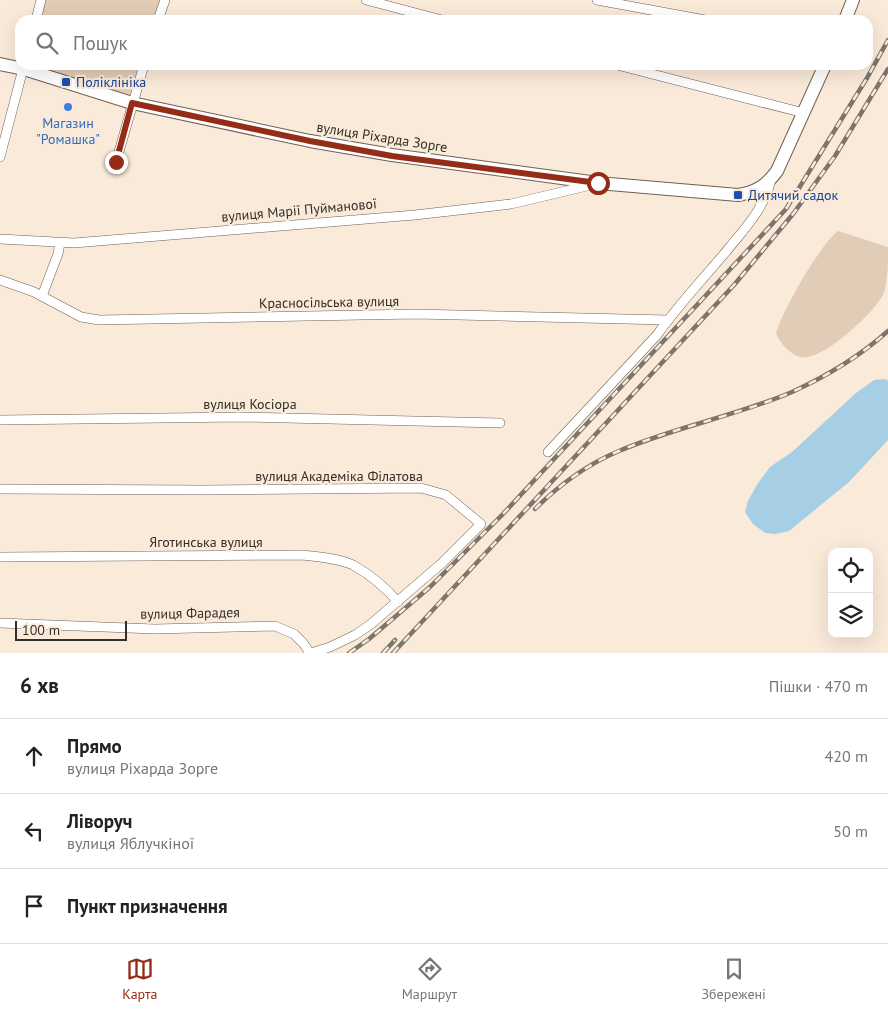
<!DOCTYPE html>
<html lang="uk">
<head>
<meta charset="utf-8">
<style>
	body { margin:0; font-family:"PT Sans",sans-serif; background:#f2f2f2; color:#222 }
	.controls { position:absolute; right:15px; bottom:15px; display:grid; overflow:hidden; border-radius:10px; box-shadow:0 5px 20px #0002 }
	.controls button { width:45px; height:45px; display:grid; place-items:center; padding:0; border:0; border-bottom:1px solid #e0e0e0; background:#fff; color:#222; font:25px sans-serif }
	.scale { position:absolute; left:15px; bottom:12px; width:112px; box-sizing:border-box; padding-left:5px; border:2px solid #342e28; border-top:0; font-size:14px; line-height:18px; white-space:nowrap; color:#342e28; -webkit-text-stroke:4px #faeada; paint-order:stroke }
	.stop { position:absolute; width:15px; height:15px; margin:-11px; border:4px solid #952c17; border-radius:50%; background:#fff }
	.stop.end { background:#952c17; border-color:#fff; box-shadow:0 1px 5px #0008 }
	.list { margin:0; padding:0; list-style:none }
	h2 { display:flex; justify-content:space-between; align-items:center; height:65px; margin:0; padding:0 20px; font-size:21px }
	h2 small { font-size:16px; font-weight:400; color:#767676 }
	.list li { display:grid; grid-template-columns:32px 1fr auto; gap:15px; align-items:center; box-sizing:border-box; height:75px; padding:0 20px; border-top:1px solid #e0e0e0 }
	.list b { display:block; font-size:19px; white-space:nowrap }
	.list p { margin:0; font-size:16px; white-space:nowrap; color:#767676 }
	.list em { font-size:16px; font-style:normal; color:#767676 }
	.icon { flex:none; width:28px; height:28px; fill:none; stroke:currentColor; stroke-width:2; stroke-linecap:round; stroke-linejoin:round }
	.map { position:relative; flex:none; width:888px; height:653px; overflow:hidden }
	.search { position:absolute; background:#fff; box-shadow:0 5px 20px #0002; left:15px; right:15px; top:15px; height:55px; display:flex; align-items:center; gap:12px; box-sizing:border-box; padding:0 18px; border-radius:15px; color:#767676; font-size:19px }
	.sheet { height:290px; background:#fff }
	nav { display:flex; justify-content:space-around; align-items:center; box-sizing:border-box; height:70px; border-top:1px solid #e0e0e0; background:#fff; font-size:14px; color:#767676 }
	nav a { display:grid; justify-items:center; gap:2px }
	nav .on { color:#952c17 }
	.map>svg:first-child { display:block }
	.green { fill:#e1ccb7 }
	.water { fill:#a6cfe6 }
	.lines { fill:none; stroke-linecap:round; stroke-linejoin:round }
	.street-casing { stroke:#6e6153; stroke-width:10 }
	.secondary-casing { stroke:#6e6153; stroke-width:14 }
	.street { stroke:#fff; stroke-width:9 }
	.secondary { stroke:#fff; stroke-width:12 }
	.rail-casing { stroke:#7d746a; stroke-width:4.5 }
	.rail { stroke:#faeada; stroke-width:2.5; stroke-dasharray:8; stroke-linecap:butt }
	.route { stroke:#952c17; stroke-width:6 }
	.transit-dot { fill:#1a4fb4; stroke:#faeada; stroke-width:2 }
	.shop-dot { fill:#3f7fe0; stroke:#faeada; stroke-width:2 }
	.labels { text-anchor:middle; stroke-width:4.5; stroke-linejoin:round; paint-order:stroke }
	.transit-label { font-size:14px; fill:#164399; stroke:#faeada; text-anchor:start }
	.shop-label { font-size:14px; fill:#366cbe; stroke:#faeada }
	.street-label { font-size:14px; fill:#342e28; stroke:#faeada }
</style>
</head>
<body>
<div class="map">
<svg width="888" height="653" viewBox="0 0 888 653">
	<rect width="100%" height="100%" fill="#faeada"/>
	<g class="green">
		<path d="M45,0H160L154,20H40Z"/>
		<path d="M29,65H140L131,95L29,67Z"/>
		<path d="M838,231L888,247C888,262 888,280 884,293C874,313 830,353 808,357C794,360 780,344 776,333C783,310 819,246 838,231Z"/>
	</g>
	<path class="water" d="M884,379L888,380V440L849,482L789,531L776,534L765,533L753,524L745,512L748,501L758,483L770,467L792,452L856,393L874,380Z"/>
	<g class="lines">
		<g class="street-casing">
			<g id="street">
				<path d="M366,0L442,20"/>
				<path d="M597,0L705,20"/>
				<path d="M36,20L41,0"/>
				<path d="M158,20L165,0"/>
				<path d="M617,65L804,113"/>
				<path d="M0,157L24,65"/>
				<path d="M116,162L144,65"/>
				<path d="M0,239L74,243L415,215L511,204L591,185"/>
				<path d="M0,280L34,292L81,317L99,320L416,314L668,320"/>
				<path d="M42,296L58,254L60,243"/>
				<path d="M0,420L243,417L500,423"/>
				<path d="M548,452L657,335C679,304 705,277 729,248C747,226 764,208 771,180"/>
				<path d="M0,489L203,490L421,488L446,495L481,524L442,563L371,624L355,635L330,647L311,653"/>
				<path d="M0,557L303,555C319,557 338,558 353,565C369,574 386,588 398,602"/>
				<path d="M0,623L155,629L275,626L294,634L303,643L310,653"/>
			</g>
		</g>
		<g class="secondary-casing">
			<g id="secondary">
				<path d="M845,20L853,0"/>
				<path d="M0,64L24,69L132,103L310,141L392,155L598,183L738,195C756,192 766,186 777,171L825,65"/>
			</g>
		</g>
		<use href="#street" class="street"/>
		<use href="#secondary" class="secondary"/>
		<g class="rail-casing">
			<g id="rail">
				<path d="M535,509C558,486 588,464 619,451C675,427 736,416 792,392C827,376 859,357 888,331"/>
				<path d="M349,653L369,639L430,587L503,514L786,209L867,78L888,40"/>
				<path d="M383,653L395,640"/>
				<path d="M393,653L734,285L793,214L835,156L888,69"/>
			</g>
		</g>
		<use href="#rail" class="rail"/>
	</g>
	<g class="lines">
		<path class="route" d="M116,162L132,103L310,141L392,156L598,183"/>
	</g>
	<g class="transit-dot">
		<rect x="61" y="77" width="10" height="10" rx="2.5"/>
		<rect x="733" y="190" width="10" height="10" rx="2.5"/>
	</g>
	<circle class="shop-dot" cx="68" cy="107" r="5"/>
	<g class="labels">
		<g class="transit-label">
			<text x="76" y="87">Поліклініка</text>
			<text x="748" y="200">Дитячий садок</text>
		</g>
		<g class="shop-label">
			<text x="68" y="128">Магазин<tspan x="68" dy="16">"Ромашка"</tspan></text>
		</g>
		<g class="street-label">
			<text transform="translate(382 137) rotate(9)" y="5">вулиця Ріхарда Зорге</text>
			<text transform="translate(299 210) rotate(-5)" y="5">вулиця Марії Пуйманової</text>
			<text transform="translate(329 302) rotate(-1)" y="5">Красносільська вулиця</text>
			<text x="250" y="409">вулиця Косіора</text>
			<text x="339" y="481">вулиця Академіка Філатова</text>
			<text x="206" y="547">Яготинська вулиця</text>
			<text transform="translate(190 613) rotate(-1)" y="5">вулиця Фарадея</text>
		</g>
	</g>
</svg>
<div class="controls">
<button><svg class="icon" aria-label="locate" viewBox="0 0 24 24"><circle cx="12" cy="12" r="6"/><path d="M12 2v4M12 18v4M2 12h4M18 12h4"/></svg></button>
<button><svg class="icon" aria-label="layers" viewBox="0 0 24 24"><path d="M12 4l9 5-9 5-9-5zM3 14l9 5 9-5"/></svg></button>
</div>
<div class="scale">100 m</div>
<div class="stop" style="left:598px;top:183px"></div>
<div class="stop end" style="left:116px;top:162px"></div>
<div class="search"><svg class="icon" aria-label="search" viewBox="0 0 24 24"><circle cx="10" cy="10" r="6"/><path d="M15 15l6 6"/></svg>Пошук</div>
</div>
<section class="sheet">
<h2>6 хв<small>Пішки · 470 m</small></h2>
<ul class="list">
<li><svg class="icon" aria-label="ahead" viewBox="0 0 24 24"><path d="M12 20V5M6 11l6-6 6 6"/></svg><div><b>Прямо</b><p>вулиця Ріхарда Зорге</p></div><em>420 m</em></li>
<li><svg class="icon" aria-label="left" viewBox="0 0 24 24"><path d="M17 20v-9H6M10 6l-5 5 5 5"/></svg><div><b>Ліворуч</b><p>вулиця Яблучкіної</p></div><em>50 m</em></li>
<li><svg class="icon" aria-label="arrive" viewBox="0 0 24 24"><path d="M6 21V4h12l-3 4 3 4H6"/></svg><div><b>Пункт призначення</b></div></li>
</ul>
</section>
<nav>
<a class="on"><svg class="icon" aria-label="map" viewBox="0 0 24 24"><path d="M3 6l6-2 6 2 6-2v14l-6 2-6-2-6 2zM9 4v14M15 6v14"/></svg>Карта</a>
<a><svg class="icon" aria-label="directions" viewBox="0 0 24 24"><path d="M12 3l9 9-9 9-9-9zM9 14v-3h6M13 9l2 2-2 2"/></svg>Маршрут</a>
<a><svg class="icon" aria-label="saved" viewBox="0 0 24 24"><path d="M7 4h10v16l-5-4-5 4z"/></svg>Збережені</a>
</nav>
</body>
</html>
